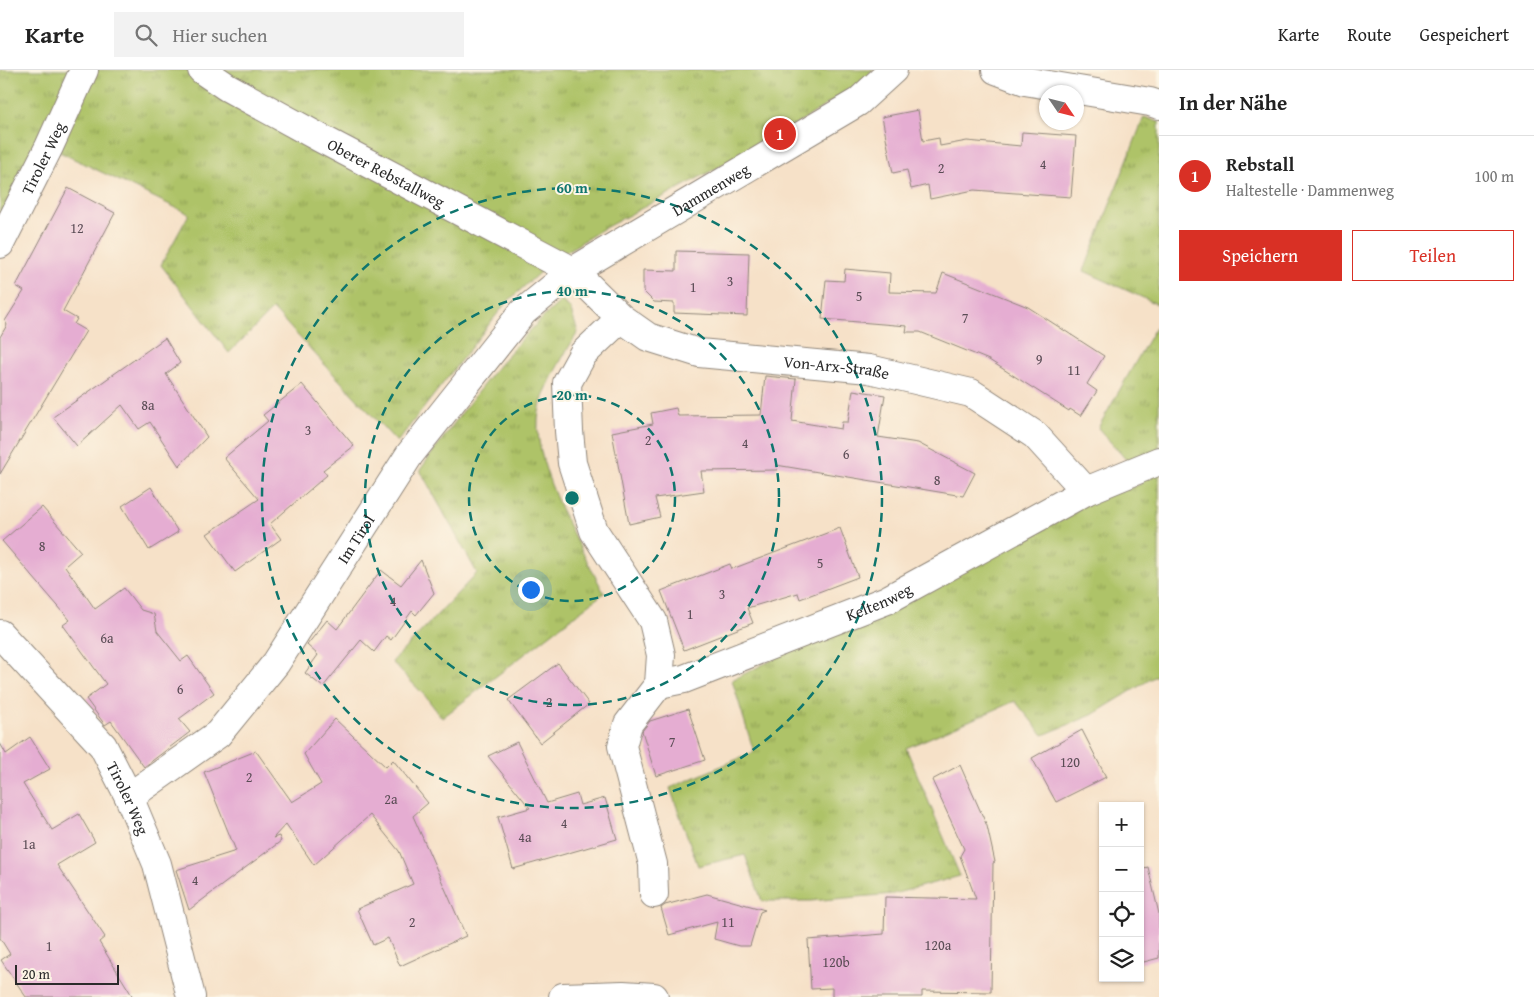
<!DOCTYPE html>
<html lang="de">
<head>
<meta charset="utf-8">
<style>
	body { margin:0; font-family:"Gentium Book Plus",serif; background:#f2f2f2; color:#222 }
	.controls { position:absolute; right:15px; bottom:15px; display:grid; overflow:hidden; border-radius:0px; box-shadow:0 1px 4px #0004 }
	.controls button { width:45px; height:45px; display:grid; place-items:center; padding:0; border:0; border-bottom:1px solid #e0e0e0; background:#fff; color:#222; font:25px sans-serif }
	.compass { position:absolute; left:1039px; top:15px; width:45px; height:45px; border-radius:50%; background:#fff; box-shadow:0 1px 4px #0004; rotate:125deg }
	.scale { position:absolute; left:15px; bottom:12px; width:104px; box-sizing:border-box; padding-left:5px; border:2px solid #2b2b2b; border-top:0; font-size:14px; line-height:18px; white-space:nowrap; color:#2b2b2b; -webkit-text-stroke:4px #fcf5e5; paint-order:stroke }
	.you { position:absolute; left:530px; top:519px; width:18px; height:18px; margin:-12px; border:4px solid #fff; border-radius:50%; background:#1a73e8; box-shadow:0 0 0 8px #1a73e833 }
	.badge { display:grid; place-items:center; width:32px; height:32px; border-radius:50%; background:#d93025; color:#fff; font-size:16px; font-weight:700 }
	.pin { position:absolute; translate:-50% -50%; border:2px solid #fff; box-shadow:0 1px 5px #0006 }
	.list { margin:0; padding:0; list-style:none }
	h2 { display:flex; justify-content:space-between; align-items:center; height:65px; margin:0; padding:0 20px; font-size:21px }
	h2 small { font-size:16px; font-weight:400; color:#767676 }
	.list li { display:grid; grid-template-columns:32px 1fr auto; gap:15px; align-items:center; box-sizing:border-box; height:80px; padding:0 20px; border-top:1px solid #e0e0e0 }
	.list b { display:block; font-size:19px; white-space:nowrap }
	.list p { margin:0; font-size:16px; white-space:nowrap; color:#767676 }
	.list em { font-size:16px; font-style:normal; color:#767676 }
	.actions { display:flex; gap:10px; padding:15px 20px }
	.actions a { flex:1; padding:11px 0; border:1px solid #d93025; border-radius:0px; text-align:center; font-size:18px; color:#d93025 }
	.actions .main { background:#d93025; color:#fff }
	.icon { flex:none; width:28px; height:28px; fill:none; stroke:currentColor; stroke-width:2; stroke-linecap:round; stroke-linejoin:round }
	.map { position:relative; flex:none; width:1159px; height:927px; overflow:hidden }
	header { display:flex; align-items:center; gap:30px; box-sizing:border-box; height:70px; padding:0 25px; background:#fff; border-bottom:1px solid #e0e0e0 }
	header strong { font-size:24px }
	nav { display:flex; gap:28px; margin-inline-start:auto; font-size:18px }
	.search { width:350px; height:45px; background:#f2f2f2; display:flex; align-items:center; gap:12px; box-sizing:border-box; padding:0 18px; border-radius:0px; color:#767676; font-size:19px }
	main { display:flex }
	aside { flex:1; background:#fff }
	.map>svg:first-child { display:block }
	.grass { fill:url(#grass-tufts); stroke:#6c7749 }
	.building { fill:#e5add2 }
	.lines { fill:none; stroke-linecap:round; stroke-linejoin:round }
	.minor-casing { stroke:#90867a; stroke-width:30 }
	.minor { stroke:#fff; stroke-width:28 }
	.ring { fill:none; stroke:#0f766e; stroke-width:2.5; stroke-dasharray:9 6 }
	.labels { text-anchor:middle; stroke-width:4; stroke-linejoin:round; paint-order:stroke }
	.number-label { font-size:14px; fill:#5a4c55 }
	.street-label { font-size:16px; fill:#2b2b2b; stroke:#fcf5e5 }
	.centre { fill:#0f766e; stroke:#fcf5e5; stroke-width:2.5 }
	.ring-label { font-size:15px; text-anchor:middle; font-weight:bold; fill:#0f766e; stroke:#fcf5e5; stroke-width:4; stroke-linejoin:round; paint-order:stroke }
</style>
</head>
<body>
<header>
<strong>Karte</strong>
<div class="search"><svg class="icon" aria-label="search" viewBox="0 0 24 24"><circle cx="10" cy="10" r="6"/><path d="M15 15l6 6"/></svg>Hier suchen</div>
<nav><a>Karte</a><a>Route</a><a>Gespeichert</a></nav>
</header>
<main>
<div class="map">
<svg width="1159" height="927" viewBox="0 0 1159 927">
	<defs>
		<pattern id="grass-tufts" width="24" height="20" patternUnits="userSpaceOnUse" patternTransform="scale(1.25)"><rect width="24" height="20" fill="#aec367"/><path d="M3 7l-1-3M5 7V3M7 7l1-3M15 17l-1-3M17 17v-4M19 17l1-3" fill="none" stroke="#8e9f55"/></pattern>
	</defs>
	<rect width="100%" height="100%" fill="#fcf5e5"/>
	<filter id="ink" filterUnits="userSpaceOnUse"><feTurbulence type="fractalNoise" baseFrequency=".02" numOctaves="2"/><feDisplacementMap in="SourceGraphic" scale="10" xChannelSelector="R" yChannelSelector="G"/><feConvolveMatrix kernelMatrix="1 2 1 2 8 2 1 2 1" color-interpolation-filters="sRGB"/></filter>
	<filter id="wash" filterUnits="userSpaceOnUse"><feTurbulence type="fractalNoise" baseFrequency=".0096" numOctaves="4" result="noise"/><feDisplacementMap in="SourceGraphic" scale="20" xChannelSelector="R" yChannelSelector="G"/><feGaussianBlur stdDeviation="1.12" result="paint"/><feColorMatrix in="noise" values="0 0 0 0 0 0 0 0 0 0 0 0 0 0 0 0 0 1.4 0 .05"/><feComposite in="paint" operator="in"/></filter>
	<g filter="url(#wash)">
		<rect width="100%" height="100%" fill="#f6e1c8"/>
		<g class="grass">
			<path d="M0,0H874L861,12L788,60L601,160L553,190L505,234L397,372L273,239L229,283L161,195L189,144L49,77L0,153Z"/>
			<path d="M1144,47L1159,52V235L1084,201Z"/>
			<path d="M561,231L570,238L578,262C564,285 540,322 538,349C534,400 581,478 604,523L442,648L426,627L392,592L477,503L420,400C463,341 506,279 561,231Z"/>
			<path d="M1159,251V604L1092,645L1043,665L1015,631L906,678L960,806L893,824L810,831H762L745,785L698,796L670,718L754,682L732,610L1088,432L1141,414L1137,402L1098,358Z"/>
		</g>
		<g id="blocks">
			<g class="building">
				<path d="M918,40L923,71L939,68L940,76L967,71L1021,76L1022,62L1076,66L1071,127L974,120L930,129L928,115L911,119L907,100L893,103L882,47Z"/>
				<path d="M68,118L115,143L63,241L77,249L74,254L86,261L0,404V267L7,255L5,251L24,221L16,216Z"/>
				<path d="M676,181L749,183L747,246L674,243V233L654,232L643,221V200L676,201Z"/>
				<path d="M845,199L890,203L889,222L936,223L943,203L1028,237L1104,286L1087,314L1097,321L1081,346L1070,339L1069,341L989,290L920,262H906L907,256L822,249L826,210L844,211Z"/>
				<path d="M165,268L180,293L166,304L207,367L179,396L150,352L139,359L122,335L77,376L53,347Z"/>
				<path d="M765,306L796,309L792,351L841,359L842,352H848L853,320L885,325L878,367L918,373L975,403L963,426L776,395L777,400L701,401L704,421L655,428L660,447L629,454L612,362L653,354L651,343L676,338L678,346L761,345Z"/>
				<path d="M302,314L354,376L323,400L327,405L270,454L281,469L235,502L207,464L259,429L224,388L268,351L263,345Z"/>
				<path d="M151,417L178,462L149,480L122,436Z"/>
				<path d="M42,437L81,482L65,496L95,539L124,518L141,540L154,544L157,561L181,591L188,586L214,623L179,649L190,662L144,697L111,651L105,655L86,629L106,614L63,555L70,550L2,471Z"/>
				<path d="M840,458L858,507L800,529L798,523L747,538L753,553L684,580L661,521L730,494L732,499Z"/>
				<path d="M421,490L434,523L416,545L412,541L391,570L386,566L374,582L361,570L323,617L305,603L318,585L307,575L327,550L337,559L381,500L401,515Z"/>
				<path d="M558,593L589,634L540,673L508,630Z"/>
				<path d="M688,639L705,690L656,706L642,661L650,651Z"/>
				<path d="M335,649L386,697L393,690L428,733L413,746L466,866L400,896L388,868L373,875L357,839L413,814L399,781L370,745L314,795L286,754L273,768L279,766L281,771L189,840L176,800L236,781L204,702L256,681L292,732L321,714L304,684Z"/>
				<path d="M1082,660L1106,707L1056,732L1032,688Z"/>
				<path d="M30,667L50,699L23,714L52,760L79,744L95,772L57,795L105,867L99,872L133,927H26L1,890L10,884L0,868V673L6,684Z"/>
				<path d="M517,672L547,733L577,724L580,735L605,728L617,769L513,799L498,747L530,738L488,686Z"/>
				<path d="M960,695L987,756L995,792L993,793L991,922L922,921V927H832V918L811,919L808,870L884,864L885,827L976,829L960,786L964,779L932,710Z"/>
				<path d="M1148,797L1159,844V888L1140,893V799Z"/>
				<path d="M707,824L765,840L760,842L750,876H739L714,869L717,852L669,865L661,838L665,835Z"/>
			</g>
		</g>
	</g>
	<g filter="url(#ink)">
		<use href="#blocks" fill-opacity="0" stroke="#90867a" stroke-width="1"/>
		<g class="lines">
			<g class="minor-casing">
				<g id="minor">
					<path id="s1" d="M202,0L227,17L322,69L573,201L621,248L648,267L699,283L869,299L971,323L1035,365L1086,421"/>
					<path d="M996,0L1025,11L1150,32L1159,35"/>
					<path id="s2" d="M0,174L49,77L84,0"/>
					<path d="M621,248L583,284L567,313L569,361L572,393L594,461L653,551L661,585L659,614L628,654L622,676L653,794L654,824"/>
					<path id="s3" d="M0,564L103,676L129,727L157,794L191,927"/>
					<path id="s4" d="M659,614L684,609L887,530L1086,421L1159,391"/>
					<path id="s5" d="M129,727L218,664L276,593L410,384L523,242L573,201L858,32L893,0"/>
					<path d="M563,927L623,925L654,927"/>
				</g>
			</g>
			<use href="#minor" class="minor"/>
		</g>
	</g>
	<g class="ring">
		<circle cx="572" cy="428" r="103"/>
		<circle cx="572" cy="428" r="207"/>
		<circle cx="572" cy="428" r="310"/>
	</g>
	<g class="labels">
		<g class="number-label">
			<text x="1043" y="99">4</text>
			<text x="941" y="103">2</text>
			<text x="77" y="163">12</text>
			<text x="730" y="216">3</text>
			<text x="693" y="222">1</text>
			<text x="859" y="231">5</text>
			<text x="965" y="253">7</text>
			<text x="1039" y="294">9</text>
			<text x="1074" y="305">11</text>
			<text x="148" y="340">8a</text>
			<text x="308" y="365">3</text>
			<text x="648" y="375">2</text>
			<text x="745" y="378">4</text>
			<text x="846" y="389">6</text>
			<text x="937" y="415">8</text>
			<text x="42" y="481">8</text>
			<text x="820" y="498">5</text>
			<text x="722" y="529">3</text>
			<text x="393" y="536">4</text>
			<text x="690" y="549">1</text>
			<text x="107" y="573">6a</text>
			<text x="180" y="624">6</text>
			<text x="549" y="637">2</text>
			<text x="672" y="677">7</text>
			<text x="1070" y="697">120</text>
			<text x="249" y="712">2</text>
			<text x="391" y="734">2a</text>
			<text x="564" y="758">4</text>
			<text x="525" y="772">4a</text>
			<text x="29" y="779">1a</text>
			<text x="195" y="815">4</text>
			<text x="412" y="857">2</text>
			<text x="728" y="857">11</text>
			<text x="938" y="880">120a</text>
			<text x="49" y="881">1</text>
			<text x="836" y="897">120b</text>
		</g>
		<g class="street-label">
			<text dy="6" stroke="none"><textPath href="#s2" startOffset="96">Tiroler Weg</textPath></text>
			<text dy="6" stroke="none"><textPath href="#s1" startOffset="211">Oberer Rebstallweg</textPath></text>
			<text dy="6" stroke="none"><textPath href="#s5" startOffset="855">Dammenweg</textPath></text>
			<text dy="6" stroke="none"><textPath href="#s1" startOffset="714">Von-Arx-Straße</textPath></text>
			<text dy="6" stroke="none"><textPath href="#s5" startOffset="348">Im Tirol</textPath></text>
			<text dy="6" stroke="none"><textPath href="#s4" startOffset="235">Keltenweg</textPath></text>
			<text dy="6" stroke="none"><textPath href="#s3" startOffset="210">Tiroler Weg</textPath></text>
		</g>
	</g>
	<circle cx="572" cy="428" r="8" class="centre"/>
	<g class="ring-label">
		<text x="572" y="123">60 m</text>
		<text x="572" y="226">40 m</text>
		<text x="572" y="330">20 m</text>
	</g>
</svg>
<div class="controls">
<button>+</button>
<button>−</button>
<button><svg class="icon" aria-label="locate" viewBox="0 0 24 24"><circle cx="12" cy="12" r="6"/><path d="M12 2v4M12 18v4M2 12h4M18 12h4"/></svg></button>
<button><svg class="icon" aria-label="layers" viewBox="0 0 24 24"><path d="M12 4l9 5-9 5-9-5zM3 14l9 5 9-5"/></svg></button>
</div>
<svg class="compass" viewBox="-18 -18 36 36"><path d="M0-13l5 13h-10z" fill="#e53935"/><path d="M0 13l5-13h-10z" fill="#767676"/></svg>
<div class="scale">20 m</div>
<div class="you"></div>
<div class="pin badge" style="left:780px;top:64px">1</div>
</div>
<aside>
<h2>In der Nähe<small></small></h2>
<ul class="list">
<li><span class="badge">1</span><div><b>Rebstall</b><p>Haltestelle · Dammenweg</p></div><em>100 m</em></li>
</ul>
<div class="actions"><a class="main">Speichern</a><a>Teilen</a></div>
</aside>
</main>
</body>
</html>
